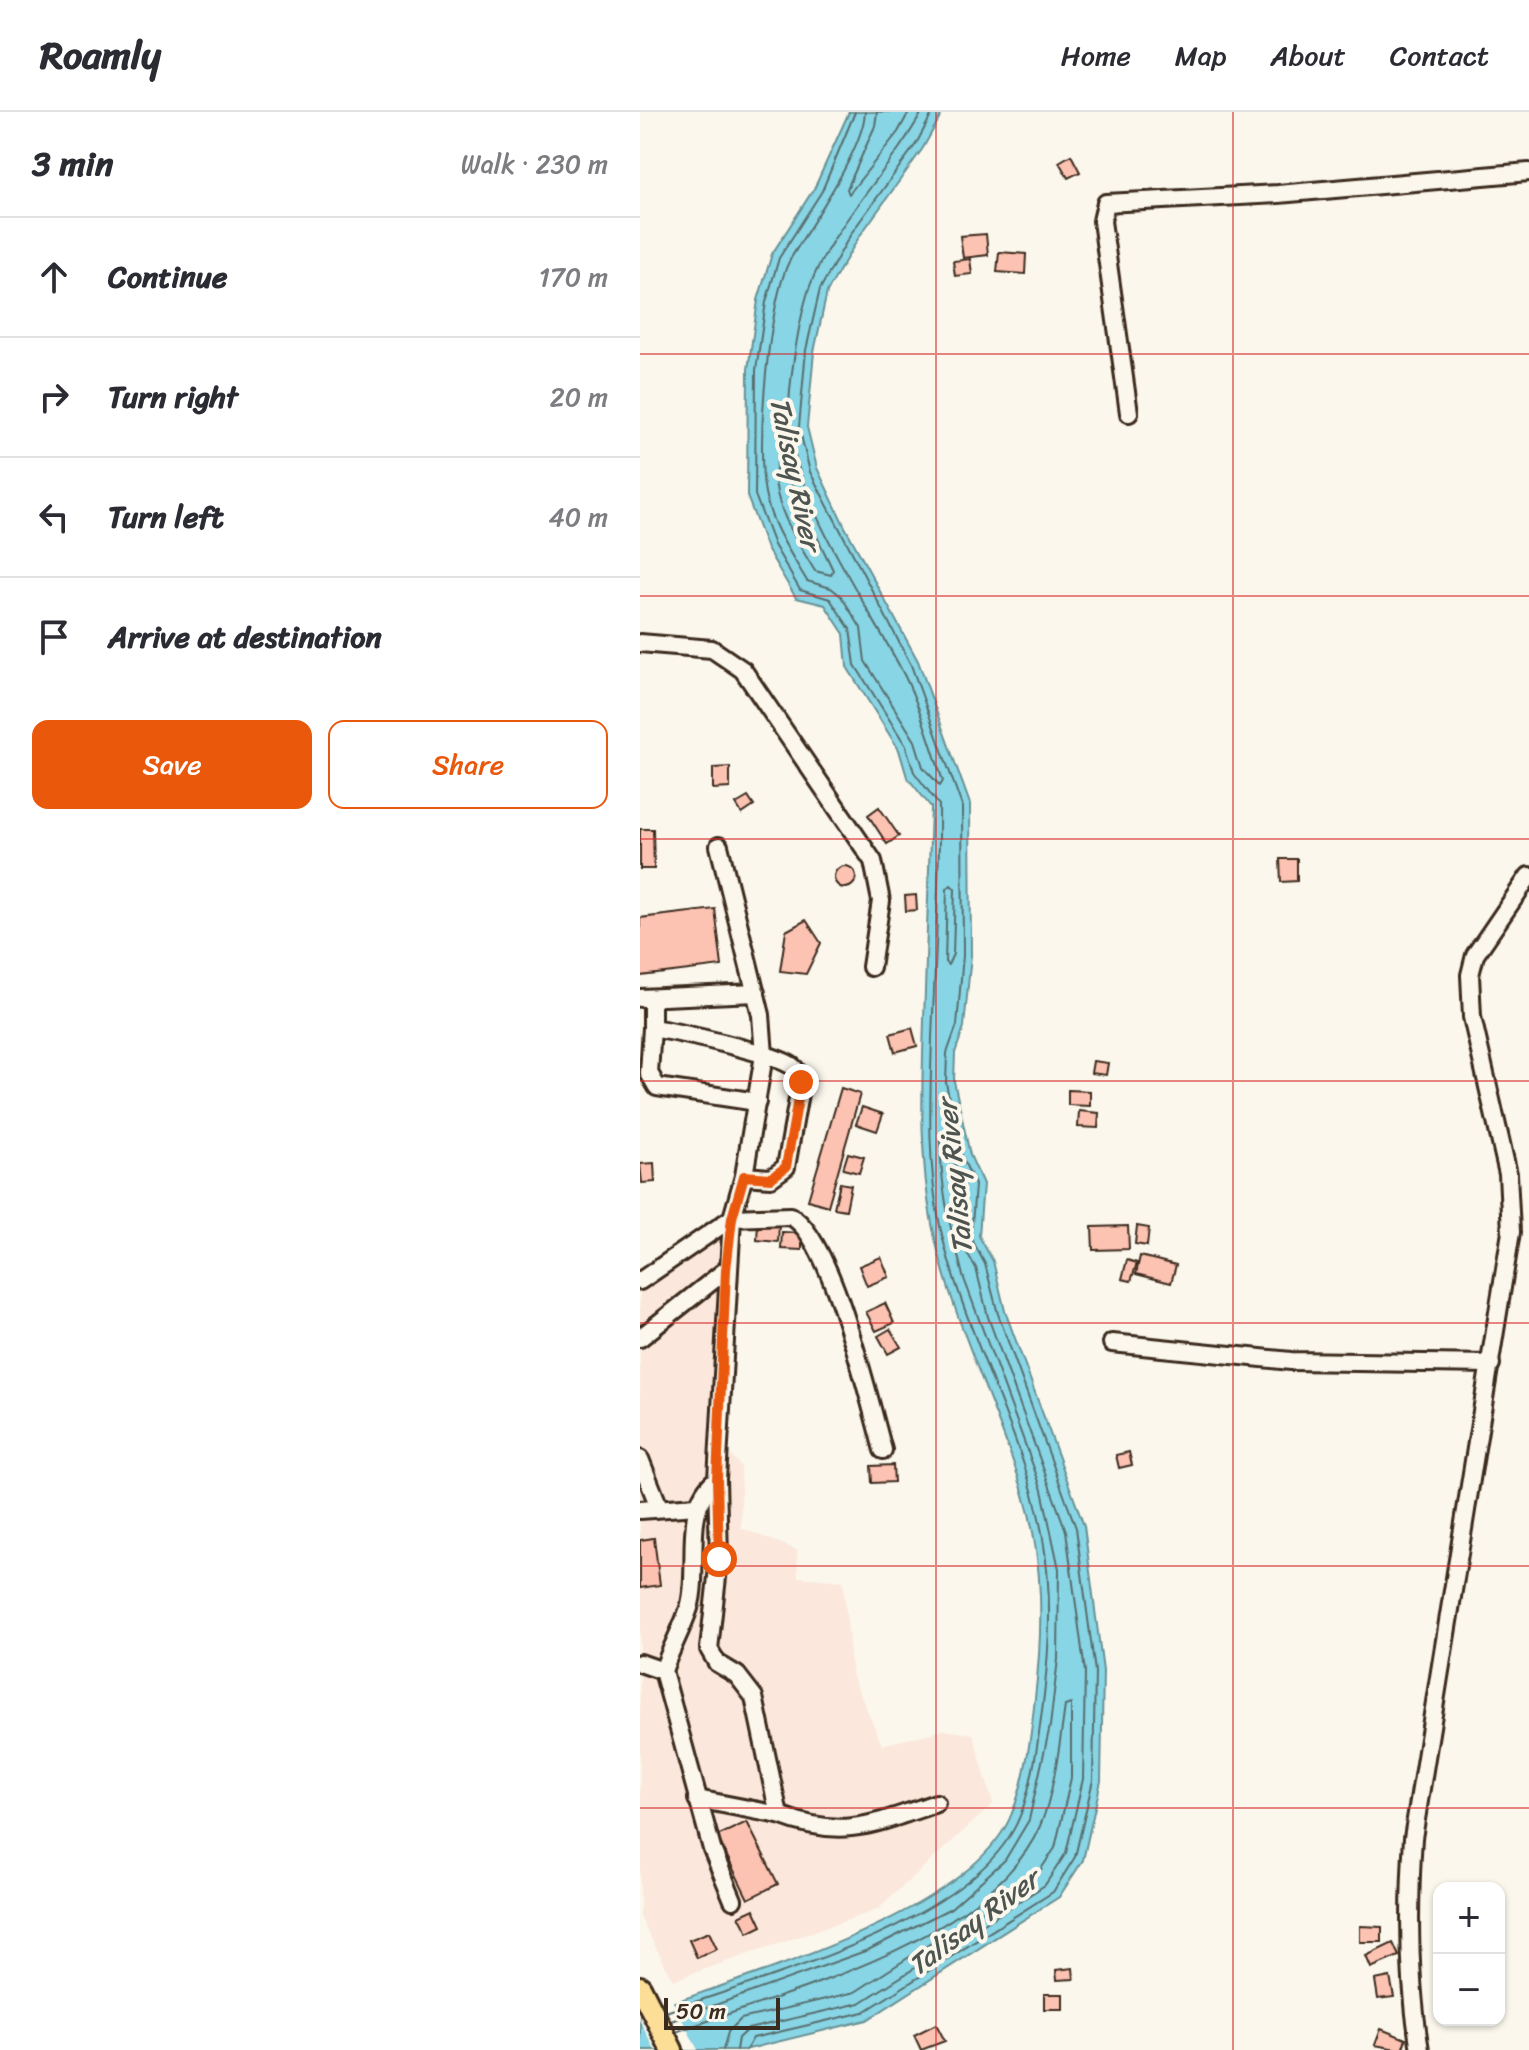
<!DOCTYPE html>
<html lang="en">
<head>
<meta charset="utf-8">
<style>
	body { margin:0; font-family:Sriracha,sans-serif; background:#f2f2f3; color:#2b2b33 }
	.controls { position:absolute; right:24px; bottom:24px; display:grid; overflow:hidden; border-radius:16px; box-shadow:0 2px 6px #0004 }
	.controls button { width:72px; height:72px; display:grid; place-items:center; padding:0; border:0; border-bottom:2px solid #e1e1e2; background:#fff; color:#2b2b33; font:40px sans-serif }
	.scale { position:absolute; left:24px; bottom:20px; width:116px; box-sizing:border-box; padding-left:8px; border:4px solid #3b2a1e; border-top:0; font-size:22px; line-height:28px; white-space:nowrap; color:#3b2a1e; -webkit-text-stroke:6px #fbf7ec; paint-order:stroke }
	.stop { position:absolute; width:24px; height:24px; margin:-18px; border:6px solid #ea580c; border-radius:50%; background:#fff }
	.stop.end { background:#ea580c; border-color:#fff; box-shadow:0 2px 8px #0008 }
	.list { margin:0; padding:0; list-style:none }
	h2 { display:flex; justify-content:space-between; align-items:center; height:104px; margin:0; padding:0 32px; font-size:34px }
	h2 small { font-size:26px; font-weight:400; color:#7c7c81 }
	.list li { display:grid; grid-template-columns:52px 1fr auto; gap:24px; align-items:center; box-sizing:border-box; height:120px; padding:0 32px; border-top:2px solid #e1e1e2 }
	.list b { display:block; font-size:30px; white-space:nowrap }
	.list em { font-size:26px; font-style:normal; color:#7c7c81 }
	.actions { display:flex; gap:16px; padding:24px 32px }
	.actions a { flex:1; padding:18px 0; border:2px solid #ea580c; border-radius:16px; text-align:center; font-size:28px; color:#ea580c }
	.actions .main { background:#ea580c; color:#fff }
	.icon { flex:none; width:44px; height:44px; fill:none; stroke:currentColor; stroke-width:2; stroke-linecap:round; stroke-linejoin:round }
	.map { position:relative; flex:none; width:889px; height:1938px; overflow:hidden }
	header { display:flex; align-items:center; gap:48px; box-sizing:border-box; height:112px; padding:0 40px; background:#fff; border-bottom:2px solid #e1e1e2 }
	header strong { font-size:38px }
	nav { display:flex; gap:44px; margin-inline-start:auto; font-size:28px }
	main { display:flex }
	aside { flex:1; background:#fff }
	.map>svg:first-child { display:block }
	.built { fill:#fbe7db }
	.water { fill:#87d5e5; stroke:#699195; stroke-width:2 }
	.pier { fill:#fbf7ec }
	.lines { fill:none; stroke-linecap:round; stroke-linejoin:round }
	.shore { stroke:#596e6e; stroke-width:2 }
	.building { fill:#fcc2b2; stroke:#3b2a1e; stroke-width:2 }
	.minor-casing { stroke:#3b2a1e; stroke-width:22 }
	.major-casing { stroke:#3b2a1e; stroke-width:26 }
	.minor { stroke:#fbf7ec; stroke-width:16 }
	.major { stroke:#fdde96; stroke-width:20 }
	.route { stroke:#ea580c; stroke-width:10 }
	.grid { fill:none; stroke:#d62828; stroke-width:2; stroke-opacity:0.55 }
	.labels { text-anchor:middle; stroke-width:8; stroke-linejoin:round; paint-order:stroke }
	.water-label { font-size:28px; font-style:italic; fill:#4e5550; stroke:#fbf7ec }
</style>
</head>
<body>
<header>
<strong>Roamly</strong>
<nav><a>Home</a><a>Map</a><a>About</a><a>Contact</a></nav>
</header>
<main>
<aside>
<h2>3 min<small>Walk · 230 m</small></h2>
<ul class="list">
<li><svg class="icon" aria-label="ahead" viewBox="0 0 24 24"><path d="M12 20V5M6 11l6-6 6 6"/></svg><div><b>Continue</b></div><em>170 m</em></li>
<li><svg class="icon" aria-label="right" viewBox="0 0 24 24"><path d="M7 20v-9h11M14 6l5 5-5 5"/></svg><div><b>Turn right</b></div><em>20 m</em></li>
<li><svg class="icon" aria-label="left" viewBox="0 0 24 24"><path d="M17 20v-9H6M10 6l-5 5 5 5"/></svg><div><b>Turn left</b></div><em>40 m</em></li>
<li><svg class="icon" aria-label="arrive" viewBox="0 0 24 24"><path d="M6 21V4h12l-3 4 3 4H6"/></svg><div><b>Arrive at destination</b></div></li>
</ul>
<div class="actions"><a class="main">Save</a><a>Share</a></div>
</aside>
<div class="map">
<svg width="889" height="1938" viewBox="0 0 889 1938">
	<rect width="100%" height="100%" fill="#fbf7ec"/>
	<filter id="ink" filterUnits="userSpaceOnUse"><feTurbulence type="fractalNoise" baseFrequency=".0125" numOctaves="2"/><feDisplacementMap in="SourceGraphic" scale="16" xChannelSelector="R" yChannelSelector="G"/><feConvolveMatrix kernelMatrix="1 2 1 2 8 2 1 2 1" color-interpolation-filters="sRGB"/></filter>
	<g filter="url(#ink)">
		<path class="built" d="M82,1125L100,1127L85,1336L101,1355V1416L157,1438L158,1465L203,1469L212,1563L242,1633L304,1618L333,1622L353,1692L237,1798L33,1868L0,1805V1180L50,1140Z"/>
		<path class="water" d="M209,0H303L283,36L219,125L187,180L174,240L167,315L177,356L205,415L278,549L330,692L331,843L324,915L315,941L314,969L330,1043L343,1072L339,1124L353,1149L365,1199L444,1414L463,1559L461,1669L443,1748L419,1785L227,1908L104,1938H0V1902C98,1866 333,1803 372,1701C386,1667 391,1623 395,1586C403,1517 404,1450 384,1383C357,1292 310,1206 292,1112C279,1044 282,977 284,908C287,837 289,766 291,695L267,665L259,638L207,555L204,522L185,493L156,486L127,437L107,384L108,257L118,188L132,142L175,75Z"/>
		<path class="pier" d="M31,1886L58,1938H15L0,1909V1897Z"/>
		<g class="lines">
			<g class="shore">
				<path d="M225,0C223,38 171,112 151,146C128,185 116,337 125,381C131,413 151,442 167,469L191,476L201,484L221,516L225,549L275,629L283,655L300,674L303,669C290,631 279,590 260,555C222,484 161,399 150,318C145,287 159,205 170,174C193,112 250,59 282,0"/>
				<path d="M237,0L235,14L207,77L209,82L258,20L269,0"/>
				<path d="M139,346L144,348L150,369L193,458L191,463L175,459C157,430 124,380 139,346Z"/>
				<path d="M311,773L315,777L313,842L308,853L305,850L307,777Z"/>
				<path d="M304,1025L324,1074L321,1123L318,1127L313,1124C305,1094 301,1060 300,1028Z"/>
				<path d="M26,1900C126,1864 338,1810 380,1704C394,1668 399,1622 404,1583C412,1515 412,1448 393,1382C367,1291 320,1206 300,1114C287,1052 290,989 292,926C295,849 300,771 299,693L274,660L266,634L215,553L210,517L190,487L160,478L134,433L115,383L116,258L126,190L139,146L182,79L215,0"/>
				<path d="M31,1909L228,1838L311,1796L365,1748L389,1708L410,1614L418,1547L419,1457L402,1378L323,1164L316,1135L321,1131L336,1156L348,1205L426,1419L445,1560L443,1667L426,1741L405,1773L220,1891L108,1917L98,1926L96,1938"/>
				<path d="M36,1920C147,1880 349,1830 400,1714C414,1682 420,1629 425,1594L431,1592V1666L415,1736L397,1763L215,1880L101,1907L88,1920L83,1938"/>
				<path d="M106,1938L113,1926L224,1900L413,1780L435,1745L453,1668L455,1560L436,1416L358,1202L345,1152L331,1126L335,1073L322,1045L306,971L307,941L317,913L323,843L322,694L271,553L170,360L159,315L166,238L180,177L212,120L276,32L293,0"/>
			</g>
		</g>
		<g class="building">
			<path d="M431,43L440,60L428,66L419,50Z"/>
			<path d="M346,122L348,143L323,146L320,124Z"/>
			<path d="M359,140L386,142L385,162L357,160Z"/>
			<path d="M330,147L332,162L315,164L313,149Z"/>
			<path d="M90,655V676L73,677V656Z"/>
			<path d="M108,685L114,694L102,702L96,692Z"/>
			<path d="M239,695L259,724L247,732L228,703Z"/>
			<path d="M0,717H13L14,757H0Z"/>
			<path d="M640,747H657V769L641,770Z"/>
			<circle cx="205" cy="765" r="11"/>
			<path d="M276,783L277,798L266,799L265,784Z"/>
			<path d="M75,797L82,854L0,864V806Z"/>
			<path d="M166,808L181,831L166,862L140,859L146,819Z"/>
			<path d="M272,916L277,934L255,940L250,922Z"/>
			<path d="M453,949L468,951L466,963L451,961Z"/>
			<path d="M201,976L220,982L188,1094L168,1088Z"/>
			<path d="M428,978L450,979V994L428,993Z"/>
			<path d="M222,995L243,1002L237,1019L216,1012Z"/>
			<path d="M439,999L459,1001L458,1016L438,1015Z"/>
			<path d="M208,1041L224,1045L219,1061L203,1057Z"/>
			<path d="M14,1051L15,1070L2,1071L0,1052Z"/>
			<path d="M200,1071L211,1073L206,1098L194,1096Z"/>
			<path d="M118,1111L139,1112L138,1130L117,1128Z"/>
			<path d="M488,1114L489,1137L453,1138L452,1115Z"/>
			<path d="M497,1114L509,1116L507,1134L495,1132Z"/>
			<path d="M142,1120L162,1121V1138L141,1137Z"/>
			<path d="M500,1144L536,1153L531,1171L496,1162Z"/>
			<path d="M241,1145L249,1165L227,1174L219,1154Z"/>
			<path d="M487,1148L497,1151L491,1169L482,1167Z"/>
			<path d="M245,1191L254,1211L236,1219L226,1200Z"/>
			<path d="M250,1217L261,1235L248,1242L238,1224Z"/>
			<path d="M489,1340L492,1353L479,1356L476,1343Z"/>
			<path d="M253,1353L254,1370L232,1371L231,1354Z"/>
			<path d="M14,1426L20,1473L0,1476V1428Z"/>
			<path d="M107,1710L138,1772L108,1787L77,1724Z"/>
			<path d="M114,1797L122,1814L108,1821L99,1804Z"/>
			<path d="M720,1814L742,1815V1830H720Z"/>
			<path d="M69,1820L77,1837L57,1846L49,1828Z"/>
			<path d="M753,1831L759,1844L731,1856L726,1844Z"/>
			<path d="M433,1856L434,1867L417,1868L416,1858Z"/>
			<path d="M750,1865L754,1885L738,1887L735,1868Z"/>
			<rect x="404" y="1882" width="19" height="15"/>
			<path d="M296,1912L305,1929L281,1938L274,1923Z"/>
			<path d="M741,1917L766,1927L762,1938L735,1933Z"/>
		</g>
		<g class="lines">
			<g class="minor-casing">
				<g id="minor">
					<path d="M489,301L462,109L466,91L638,82L889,60"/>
					<path d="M0,531L72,537L103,558L233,749L241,789L231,855"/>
					<path d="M0,886L116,881"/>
					<path d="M12,887V916C38,920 133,941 152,954C158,958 159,964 161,970L146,1055L131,1066L104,1064"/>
					<path d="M12,916L9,961L17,975L117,990"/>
					<path d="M0,1169L92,1106L150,1104C191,1122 230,1292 243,1338"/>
					<path d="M0,1226L86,1158"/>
					<path d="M472,1231L651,1249L851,1252"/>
					<path d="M0,1347L19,1395"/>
					<path d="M77,1367L79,1447L69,1537L77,1551L97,1563L114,1585L139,1703C203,1728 234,1712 296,1691"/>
					<path d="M0,1398L57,1394"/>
					<path d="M0,1551L23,1559C30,1538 42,1517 49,1496C61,1457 40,1394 77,1367L92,1106L104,1064L124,943L121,903L79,734"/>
					<path d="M23,1559L72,1737L93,1788"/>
					<path d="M57,1687L139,1703"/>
					<path d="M780,1938C768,1867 768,1798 773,1726L871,1120L868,1062L832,905L830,863L835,843L889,764"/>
				</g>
			</g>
			<g class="major-casing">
				<path id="major" d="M0,1875L32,1938"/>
			</g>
			<use href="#minor" class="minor"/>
			<use href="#major" class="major"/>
		</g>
	</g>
	<g class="lines" filter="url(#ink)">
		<path class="route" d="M79,1447L77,1367L86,1158L92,1106L104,1064L131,1066L146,1055L161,970"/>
	</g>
	<path class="grid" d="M296,0V1938M593,0V1938M0,242H889M0,484H889M0,727H889M0,969H889M0,1211H889M0,1454H889M0,1696H889"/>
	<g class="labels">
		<g class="water-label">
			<text transform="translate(156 361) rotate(78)" y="10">Talisay River</text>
			<text transform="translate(314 1065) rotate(-96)" y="10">Talisay River</text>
			<text transform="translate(333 1810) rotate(-37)" y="10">Talisay River</text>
		</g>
	</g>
</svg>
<div class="controls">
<button>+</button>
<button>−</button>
</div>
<div class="scale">50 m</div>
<div class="stop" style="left:79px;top:1447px"></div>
<div class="stop end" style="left:161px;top:970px"></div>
</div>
</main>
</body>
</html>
